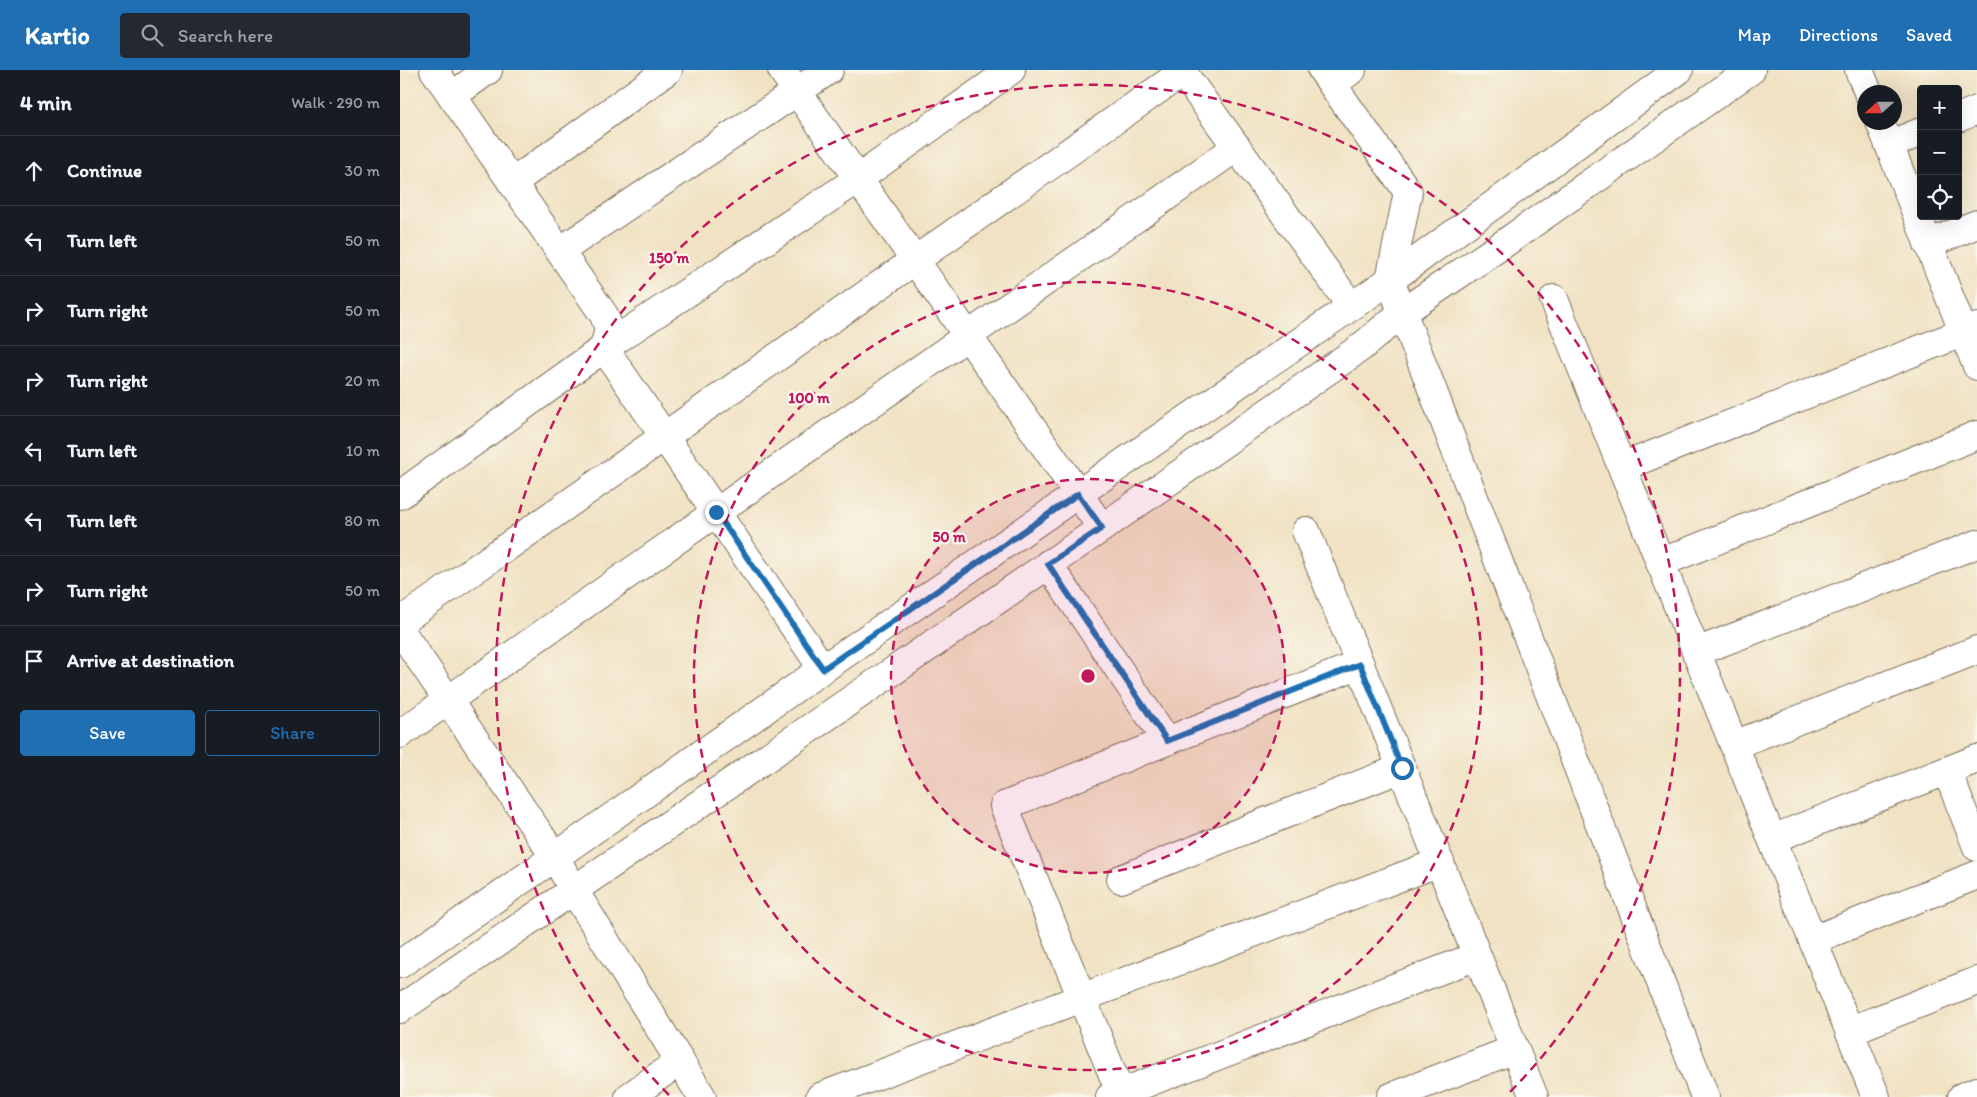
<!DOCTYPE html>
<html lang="en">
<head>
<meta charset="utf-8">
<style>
	body { margin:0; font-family:Itim,sans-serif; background:#242831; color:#f1f3f6 }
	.controls { position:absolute; right:15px; top:15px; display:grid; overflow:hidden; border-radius:5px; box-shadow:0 5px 20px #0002 }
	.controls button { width:45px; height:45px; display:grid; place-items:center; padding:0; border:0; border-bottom:1px solid #363941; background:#171b24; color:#f1f3f6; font:25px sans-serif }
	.compass { position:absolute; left:1457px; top:15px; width:45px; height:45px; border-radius:50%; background:#171b24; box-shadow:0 5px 20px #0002; rotate:249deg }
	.stop { position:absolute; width:15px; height:15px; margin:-11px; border:4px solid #1f6fb2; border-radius:50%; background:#fff }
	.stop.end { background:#1f6fb2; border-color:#fff; box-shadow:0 1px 5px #0008 }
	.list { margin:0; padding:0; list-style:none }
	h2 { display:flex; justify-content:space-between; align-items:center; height:65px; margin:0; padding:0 20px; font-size:21px }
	h2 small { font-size:16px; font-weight:400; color:#9ea1a6 }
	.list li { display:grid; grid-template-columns:32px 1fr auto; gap:15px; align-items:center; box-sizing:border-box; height:70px; padding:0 20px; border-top:1px solid #363941 }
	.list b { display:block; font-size:19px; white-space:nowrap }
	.list em { font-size:16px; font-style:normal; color:#9ea1a6 }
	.actions { display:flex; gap:10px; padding:15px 20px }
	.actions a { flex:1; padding:11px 0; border:1px solid #1f6fb2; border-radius:5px; text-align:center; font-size:18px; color:#1f6fb2 }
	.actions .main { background:#1f6fb2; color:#fff }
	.icon { flex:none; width:28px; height:28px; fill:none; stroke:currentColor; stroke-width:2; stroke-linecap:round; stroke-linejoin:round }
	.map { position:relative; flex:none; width:1577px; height:1027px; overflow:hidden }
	header { display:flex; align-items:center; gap:30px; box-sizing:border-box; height:70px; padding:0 25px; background:#1f6fb2; color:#fff }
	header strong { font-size:24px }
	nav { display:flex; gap:28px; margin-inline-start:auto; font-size:18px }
	.search { width:350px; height:45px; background:#242831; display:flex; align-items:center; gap:12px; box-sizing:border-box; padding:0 18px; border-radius:5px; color:#9ea1a6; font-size:19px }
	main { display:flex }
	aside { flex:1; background:#171b24 }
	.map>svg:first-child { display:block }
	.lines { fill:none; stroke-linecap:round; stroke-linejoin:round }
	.minor-casing { stroke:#7a6a58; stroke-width:30 }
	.minor { stroke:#fff; stroke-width:28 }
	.route { stroke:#1f6fb2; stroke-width:6 }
	.ring { fill:none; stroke:#c2185b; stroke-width:2.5; stroke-dasharray:9 6 }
	.centre { fill:#c2185b; stroke:#fbf7ec; stroke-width:2.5 }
	.ring-label { font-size:15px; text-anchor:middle; font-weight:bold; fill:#c2185b; stroke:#fbf7ec; stroke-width:4.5; stroke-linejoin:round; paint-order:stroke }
</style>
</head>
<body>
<header>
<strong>Kartio</strong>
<div class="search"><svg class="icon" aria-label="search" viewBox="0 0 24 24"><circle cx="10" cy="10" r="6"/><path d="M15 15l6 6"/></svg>Search here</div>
<nav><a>Map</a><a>Directions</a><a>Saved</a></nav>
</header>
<main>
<aside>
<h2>4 min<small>Walk · 290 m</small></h2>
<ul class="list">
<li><svg class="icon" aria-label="ahead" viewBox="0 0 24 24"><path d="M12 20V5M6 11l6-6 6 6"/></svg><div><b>Continue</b></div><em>30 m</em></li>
<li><svg class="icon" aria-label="left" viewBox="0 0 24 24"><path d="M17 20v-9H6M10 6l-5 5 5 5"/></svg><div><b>Turn left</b></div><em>50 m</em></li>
<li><svg class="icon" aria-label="right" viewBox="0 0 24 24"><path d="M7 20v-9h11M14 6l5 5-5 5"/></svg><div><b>Turn right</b></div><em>50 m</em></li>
<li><svg class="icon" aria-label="right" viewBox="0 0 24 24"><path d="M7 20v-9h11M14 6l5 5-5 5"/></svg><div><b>Turn right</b></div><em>20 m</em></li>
<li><svg class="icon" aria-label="left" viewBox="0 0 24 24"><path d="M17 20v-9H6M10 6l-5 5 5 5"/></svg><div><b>Turn left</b></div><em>10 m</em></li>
<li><svg class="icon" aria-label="left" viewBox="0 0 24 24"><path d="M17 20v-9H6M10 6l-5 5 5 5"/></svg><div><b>Turn left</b></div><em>80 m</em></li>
<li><svg class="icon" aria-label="right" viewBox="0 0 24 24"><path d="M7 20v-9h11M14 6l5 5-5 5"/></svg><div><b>Turn right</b></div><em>50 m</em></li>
<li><svg class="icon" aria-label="arrive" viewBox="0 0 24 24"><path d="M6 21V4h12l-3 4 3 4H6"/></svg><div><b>Arrive at destination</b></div></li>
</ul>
<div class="actions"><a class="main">Save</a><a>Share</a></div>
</aside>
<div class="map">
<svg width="1577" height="1027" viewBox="0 0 1577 1027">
	<rect width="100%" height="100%" fill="#fbf7ec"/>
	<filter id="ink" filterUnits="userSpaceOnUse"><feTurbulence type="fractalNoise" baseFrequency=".02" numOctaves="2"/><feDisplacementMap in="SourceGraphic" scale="10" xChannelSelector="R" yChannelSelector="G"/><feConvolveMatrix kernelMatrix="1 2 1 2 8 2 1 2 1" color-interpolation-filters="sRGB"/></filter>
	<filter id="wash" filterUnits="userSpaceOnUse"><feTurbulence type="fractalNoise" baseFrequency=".0096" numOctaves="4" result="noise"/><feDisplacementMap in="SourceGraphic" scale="20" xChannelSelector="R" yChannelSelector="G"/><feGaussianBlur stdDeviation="1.12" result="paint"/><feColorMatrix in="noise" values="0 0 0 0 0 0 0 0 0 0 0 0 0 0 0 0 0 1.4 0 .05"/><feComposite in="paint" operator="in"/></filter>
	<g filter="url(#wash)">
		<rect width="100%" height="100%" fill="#f0e2c3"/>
	</g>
	<g filter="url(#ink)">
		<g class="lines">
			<g class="minor-casing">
				<g id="minor">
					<path d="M382,0L702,458"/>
					<path d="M781,0L951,236"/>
					<path d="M922,0L1008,122L990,210L1305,1027"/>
					<path d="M1459,0L1468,22"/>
					<path d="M932,14L952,0"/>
					<path d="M52,26L88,0"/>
					<path d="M1558,48L1577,40"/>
					<path d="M1480,52L1577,296"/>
					<path d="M1489,75L1521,62"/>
					<path d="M112,113L268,0"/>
					<path d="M1528,174L1577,154"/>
					<path d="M160,181L429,0"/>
					<path d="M1154,229L1476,1027"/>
					<path d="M1222,397L1577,257"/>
					<path d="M0,425L204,278L209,259L204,245L34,0"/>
					<path d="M906,461L1134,1027"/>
					<path d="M1260,493L1577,365"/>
					<path d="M648,494L767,671"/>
					<path d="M0,552L783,2"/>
					<path d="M0,560L155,787L173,819L302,1027"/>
					<path d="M1296,582L1577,474"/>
					<path d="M423,599L204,278L458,109L611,0"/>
					<path d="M0,664L837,77"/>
					<path d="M1334,675L1577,580"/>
					<path d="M1547,701L1577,777"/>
					<path d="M1372,769L1577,689"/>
					<path d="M721,809L1002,698"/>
					<path d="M1413,870L1577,805"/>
					<path d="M0,894L155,787L414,605L990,210L1279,0"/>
					<path d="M0,939L702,458L960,278L1003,242L1102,175L1351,0"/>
					<path d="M1449,961L1577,911"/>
					<path d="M229,1027L280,991"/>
					<path d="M420,1027L1040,792"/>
					<path d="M710,1027L1077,886"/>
					<path d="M722,1027L604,736L960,594"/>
					<path d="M991,1027L1115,979"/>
					<path d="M1562,1027L1577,1021"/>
				</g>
			</g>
			<use href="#minor" class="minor"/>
		</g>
	</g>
	<g class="lines" filter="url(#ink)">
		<path class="route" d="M316,442L423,599L678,424L702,458L648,494L767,671L960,594L1002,698"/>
	</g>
	<circle cx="688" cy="606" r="197" fill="#c2185b" fill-opacity=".12"/>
	<g class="ring">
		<circle cx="688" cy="606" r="197"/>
		<circle cx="688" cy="606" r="394"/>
		<path d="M269 1025A592 592 0 1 1 1107 1025"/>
	</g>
	<circle cx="688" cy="606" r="8" class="centre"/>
	<g class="ring-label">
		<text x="269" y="193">150 m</text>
		<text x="409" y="333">100 m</text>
		<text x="549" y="472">50 m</text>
	</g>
</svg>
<div class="controls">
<button>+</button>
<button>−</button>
<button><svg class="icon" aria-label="locate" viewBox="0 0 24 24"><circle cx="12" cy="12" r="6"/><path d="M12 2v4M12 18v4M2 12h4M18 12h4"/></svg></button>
</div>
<svg class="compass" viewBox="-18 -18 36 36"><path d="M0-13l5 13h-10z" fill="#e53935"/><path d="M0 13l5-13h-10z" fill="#9ea1a6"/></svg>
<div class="stop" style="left:1002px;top:698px"></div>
<div class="stop end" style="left:316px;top:442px"></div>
</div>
</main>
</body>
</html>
